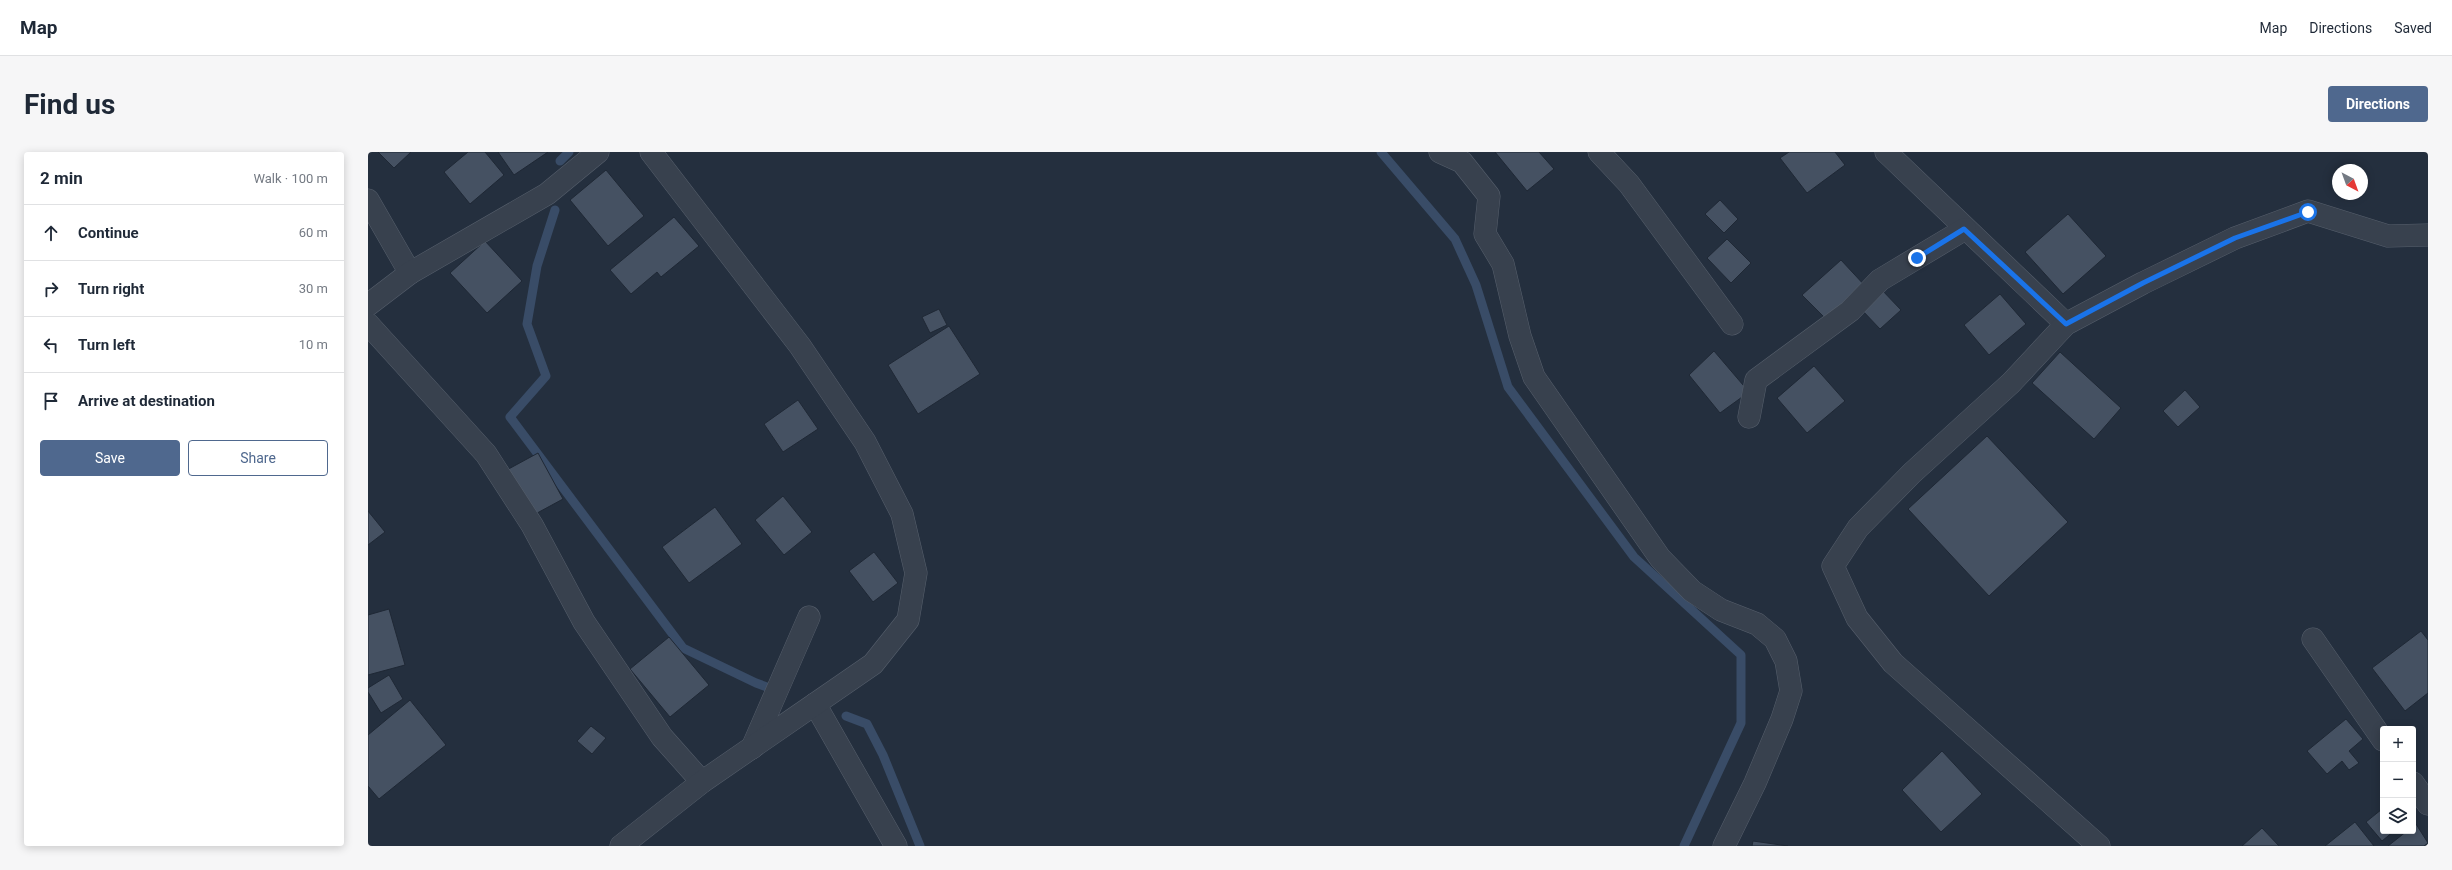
<!DOCTYPE html>
<html lang="en">
<head>
<meta charset="utf-8">
<style>
	body { margin:0; font-family:Roboto,sans-serif; background:#f6f6f7; color:#1f2937 }
	.controls { position:absolute; right:12px; bottom:12px; display:grid; overflow:hidden; border-radius:4px; box-shadow:0 2px 10px #0003 }
	.controls button { width:36px; height:36px; display:grid; place-items:center; padding:0; border:0; border-bottom:1px solid #e0e1e3; background:#fff; color:#1f2937; font:20px sans-serif }
	.compass { position:absolute; left:1964px; top:12px; width:36px; height:36px; border-radius:50%; background:#fff; box-shadow:0 2px 10px #0003; rotate:139deg }
	.stop { position:absolute; width:12px; height:12px; margin:-9px; border:3px solid #1a73e8; border-radius:50%; background:#fff }
	.stop.end { background:#1a73e8; border-color:#fff; box-shadow:0 1px 4px #0008 }
	.list { margin:0; padding:0; list-style:none }
	h2 { display:flex; justify-content:space-between; align-items:center; height:52px; margin:0; padding:0 16px; font-size:17px }
	h2 small { font-size:13px; font-weight:400; color:#747a83 }
	.list li { display:grid; grid-template-columns:26px 1fr auto; gap:12px; align-items:center; box-sizing:border-box; height:56px; padding:0 16px; border-top:1px solid #e0e1e3 }
	.list b { display:block; font-size:15px; white-space:nowrap }
	.list em { font-size:13px; font-style:normal; color:#747a83 }
	.actions { display:flex; gap:8px; padding:12px 16px }
	.actions a { flex:1; padding:9px 0; border:1px solid #4f688e; border-radius:4px; text-align:center; font-size:14px; color:#4f688e }
	.actions .main { background:#4f688e; color:#fff }
	.icon { flex:none; width:22px; height:22px; fill:none; stroke:currentColor; stroke-width:2; stroke-linecap:round; stroke-linejoin:round }
	.map { position:relative; flex:none; width:2060px; height:694px; overflow:hidden; border-radius:4px }
	header { display:flex; align-items:center; gap:24px; box-sizing:border-box; height:56px; padding:0 20px; background:#fff; border-bottom:1px solid #e0e1e3 }
	header strong { font-size:19px }
	nav { display:flex; gap:22px; margin-inline-start:auto; font-size:14px }
	.intro { display:flex; align-items:center; justify-content:space-between; box-sizing:border-box; height:96px; padding:0 24px }
	h1 { margin:0; font-size:28px }
	.button { padding:10px 18px; border-radius:4px; background:#4f688e; color:#fff; font-size:14px; font-weight:700 }
	main { display:flex; gap:24px; padding:0 24px }
	aside { flex:1; background:#fff; border-radius:4px; box-shadow:0 2px 10px #0003 }
	.map>svg:first-child { display:block }
	.lines { fill:none; stroke-linecap:round; stroke-linejoin:round }
	.stream { stroke:#394c67; stroke-width:9 }
	.building { fill:#455162; stroke:#1f2835 }
	.minor-casing { stroke:#565f6c; stroke-width:23 }
	.minor { stroke:#38414e; stroke-width:22 }
	.route { stroke:#1a73e8; stroke-width:5 }
</style>
</head>
<body>
<header>
<strong>Map</strong>
<nav><a>Map</a><a>Directions</a><a>Saved</a></nav>
</header>
<div class="intro"><h1>Find us</h1><a class="button">Directions</a></div>
<main>
<aside>
<h2>2 min<small>Walk · 100 m</small></h2>
<ul class="list">
<li><svg class="icon" aria-label="ahead" viewBox="0 0 24 24"><path d="M12 20V5M6 11l6-6 6 6"/></svg><div><b>Continue</b></div><em>60 m</em></li>
<li><svg class="icon" aria-label="right" viewBox="0 0 24 24"><path d="M7 20v-9h11M14 6l5 5-5 5"/></svg><div><b>Turn right</b></div><em>30 m</em></li>
<li><svg class="icon" aria-label="left" viewBox="0 0 24 24"><path d="M17 20v-9H6M10 6l-5 5 5 5"/></svg><div><b>Turn left</b></div><em>10 m</em></li>
<li><svg class="icon" aria-label="arrive" viewBox="0 0 24 24"><path d="M6 21V4h12l-3 4 3 4H6"/></svg><div><b>Arrive at destination</b></div></li>
</ul>
<div class="actions"><a class="main">Save</a><a>Share</a></div>
</aside>
<div class="map">
<svg width="2060" height="694" viewBox="0 0 2060 694">
	<rect width="100%" height="100%" fill="#242f3e"/>
	<g class="lines">
		<g class="stream">
			<path d="M1013,0L1087,87L1108,133L1140,235L1266,405L1373,503V571L1316,694"/>
			<path d="M192,9L201,0"/>
			<path d="M187,58L169,114L159,172L178,224L142,265L315,496L388,531L410,539"/>
			<path d="M478,564L499,572L515,603L552,694"/>
		</g>
	</g>
	<g class="building">
		<path d="M10,0H43L26,16Z"/>
		<path d="M100,0H117L136,23L102,52L76,20Z"/>
		<path d="M130,0H180L146,23Z"/>
		<path d="M1127,0H1171L1186,17L1159,39Z"/>
		<path d="M1421,0H1467L1477,13L1439,41L1412,6Z"/>
		<path d="M238,18L276,64L240,94L202,48Z"/>
		<path d="M1352,48L1370,67L1356,81L1337,62Z"/>
		<path d="M1700,62L1738,104L1695,142L1657,100Z"/>
		<path d="M306,65L331,94L293,125L289,120L263,142L242,118Z"/>
		<path d="M1359,87L1383,111L1363,131L1339,106Z"/>
		<path d="M117,89L154,129L119,161L82,121Z"/>
		<path d="M1473,108L1499,136L1461,170L1434,143Z"/>
		<path d="M1513,137L1533,158L1512,177L1493,157Z"/>
		<path d="M1632,142L1658,172L1621,203L1596,173Z"/>
		<path d="M571,157L579,173L562,181L554,165Z"/>
		<path d="M581,174L612,222L550,262L520,213Z"/>
		<path d="M1346,199L1381,240L1352,261L1321,223Z"/>
		<path d="M1692,200L1753,256L1726,287L1664,231Z"/>
		<path d="M1446,214L1477,249L1439,281L1409,246Z"/>
		<path d="M1817,238L1832,255L1810,275L1795,259Z"/>
		<path d="M430,248L450,277L415,300L396,272Z"/>
		<path d="M1619,284L1700,370L1621,444L1540,357Z"/>
		<path d="M170,301L195,347L160,366L135,320Z"/>
		<path d="M415,344L444,380L416,403L387,368Z"/>
		<path d="M347,355L374,392L321,431L294,395Z"/>
		<path d="M0,359L17,380L0,393Z"/>
		<path d="M506,400L530,431L505,450L481,419Z"/>
		<path d="M21,457L37,513L0,523V463Z"/>
		<path d="M2053,479L2060,488V541L2037,559L2004,516Z"/>
		<path d="M301,485L341,533L302,565L262,517Z"/>
		<path d="M21,523L35,547L13,561L0,540V536Z"/>
		<path d="M42,548L78,593L11,647L0,634V583Z"/>
		<path d="M1978,567L1995,587L1981,599L1991,611L1981,618L1974,609L1959,622L1939,599Z"/>
		<path d="M223,574L238,586L224,602L209,589Z"/>
		<path d="M1574,599L1614,642L1573,680L1534,638Z"/>
		<path d="M2014,657L2015,679H2026L2014,689L1998,670Z"/>
		<path d="M1987,670L2006,694H1957Z"/>
		<path d="M2048,672L2060,691L2056,694H2020L2039,679H2045Z"/>
		<path d="M1894,676L1911,694H1874Z"/>
		<path d="M1385,689L1420,694H1384Z"/>
	</g>
	<g class="lines">
		<g class="minor-casing">
			<g id="minor">
				<path d="M1072,0L1094,10L1121,44L1117,82L1135,112L1152,184L1166,225L1292,406L1324,439L1353,458L1389,472L1407,487L1418,509L1423,539L1414,567L1387,631L1356,694"/>
				<path d="M1231,0L1261,32L1364,172"/>
				<path d="M1518,0L1698,172"/>
				<path d="M0,48L42,121"/>
				<path d="M0,153L42,121L179,42L230,0"/>
				<path d="M0,172L118,302L164,373L216,470L294,585L334,630"/>
				<path d="M1381,265L1388,228L1482,159L1512,128L1597,77"/>
				<path d="M1945,487L2015,588"/>
				<path d="M447,552L528,694"/>
				<path d="M384,596L441,465"/>
				<path d="M2045,631L2060,652"/>
				<path d="M253,694L334,630L505,512L540,468L548,421L534,362L497,290L432,194L283,0"/>
				<path d="M1731,694L1525,511L1489,466L1465,414L1490,376L1544,321L1643,231L1698,172L1775,131L1867,86L1940,59L2020,84L2060,83"/>
			</g>
		</g>
		<use href="#minor" class="minor"/>
	</g>
	<g class="lines">
		<path class="route" d="M1549,106L1596,77L1698,172L1775,131L1867,86L1940,60"/>
	</g>
</svg>
<div class="controls">
<button>+</button>
<button>−</button>
<button><svg class="icon" aria-label="layers" viewBox="0 0 24 24"><path d="M12 4l9 5-9 5-9-5zM3 14l9 5 9-5"/></svg></button>
</div>
<svg class="compass" viewBox="-18 -18 36 36"><path d="M0-13l5 13h-10z" fill="#e53935"/><path d="M0 13l5-13h-10z" fill="#747a83"/></svg>
<div class="stop" style="left:1940px;top:60px"></div>
<div class="stop end" style="left:1549px;top:106px"></div>
</div>
</main>
</body>
</html>
